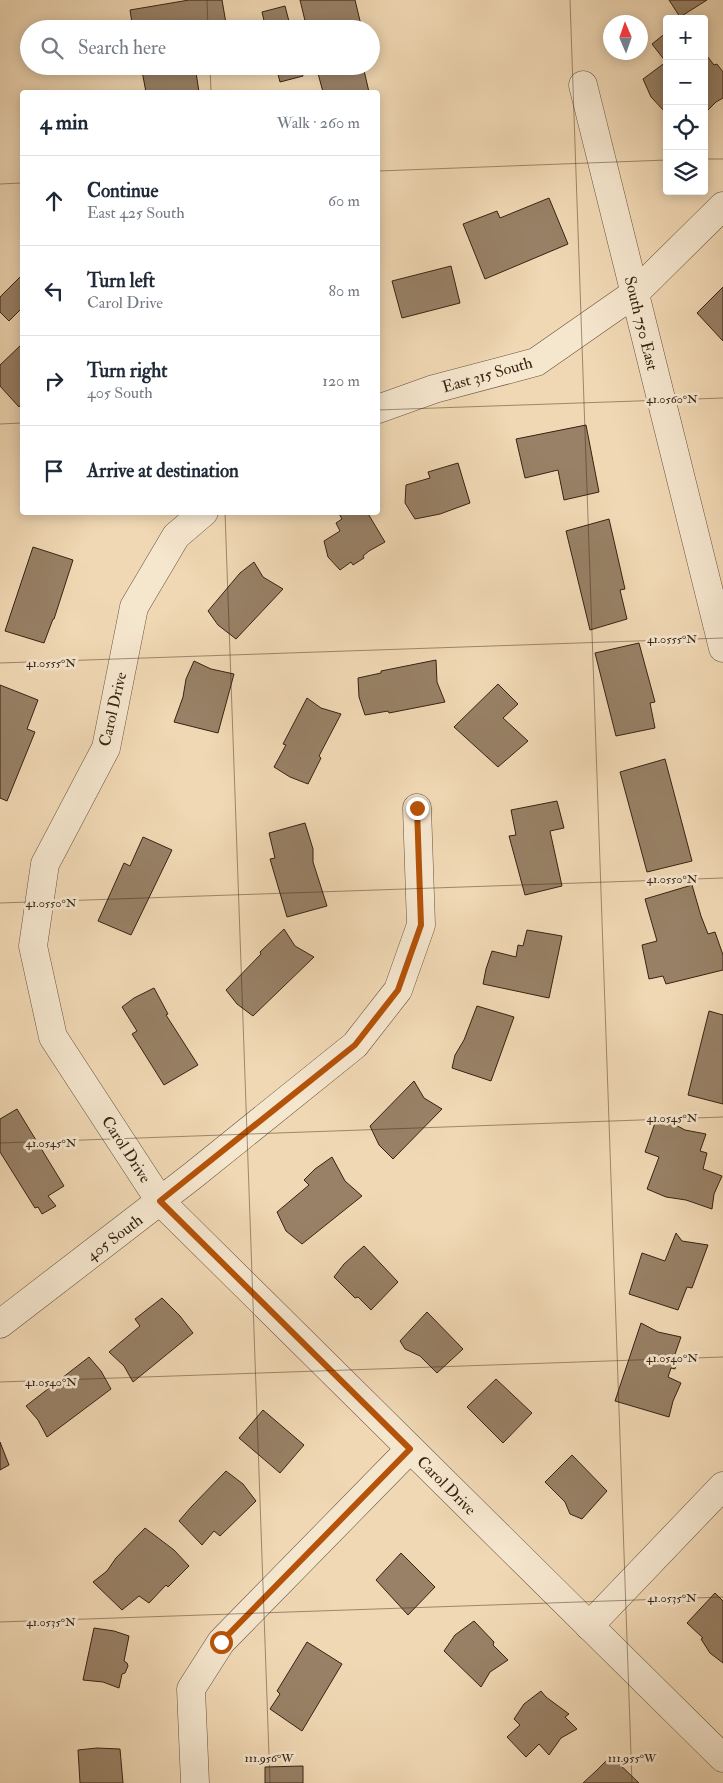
<!DOCTYPE html>
<html lang="en">
<head>
<meta charset="utf-8">
<style>
	body { margin:0; font-family:"IM FELL Double Pica",serif; background:#f2f2f3; color:#1f2937 }
	.controls { position:absolute; right:15px; top:15px; display:grid; overflow:hidden; border-radius:5px; box-shadow:0 2px 12px #0003 }
	.controls button { width:45px; height:45px; display:grid; place-items:center; padding:0; border:0; border-bottom:1px solid #e0e1e3; background:#fff; color:#1f2937; font:25px sans-serif }
	.compass { position:absolute; left:603px; top:15px; width:45px; height:45px; border-radius:50%; background:#fff; box-shadow:0 2px 12px #0003; rotate:358deg }
	.stop { position:absolute; width:15px; height:15px; margin:-11px; border:4px solid #b45309; border-radius:50%; background:#fff }
	.stop.end { background:#b45309; border-color:#fff; box-shadow:0 1px 5px #0008 }
	.list { margin:0; padding:0; list-style:none }
	h2 { display:flex; justify-content:space-between; align-items:center; height:65px; margin:0; padding:0 20px; font-size:21px }
	h2 small { font-size:16px; font-weight:400; color:#747a83 }
	.list li { display:grid; grid-template-columns:32px 1fr auto; gap:15px; align-items:center; box-sizing:border-box; height:90px; padding:0 20px; border-top:1px solid #e0e1e3 }
	.list b { display:block; font-size:19px; white-space:nowrap }
	.list p { margin:0; font-size:16px; white-space:nowrap; color:#747a83 }
	.list em { font-size:16px; font-style:normal; color:#747a83 }
	.icon { flex:none; width:28px; height:28px; fill:none; stroke:currentColor; stroke-width:2; stroke-linecap:round; stroke-linejoin:round }
	.map { position:relative; flex:none; width:723px; height:1783px; overflow:hidden }
	.search { position:absolute; background:#fff; box-shadow:0 2px 12px #0003; left:20px; top:20px; width:360px; height:55px; display:flex; align-items:center; gap:12px; box-sizing:border-box; padding:0 18px; border-radius:28px; color:#747a83; font-size:19px }
	.panel { position:absolute; background:#fff; box-shadow:0 2px 12px #0003; left:20px; top:90px; width:360px; height:425px; border-radius:5px }
	.map>svg:first-child { display:block }
	.building { fill:#988166; stroke:#382312 }
	.lines { fill:none; stroke-linecap:round; stroke-linejoin:round }
	.minor-casing { stroke:#66503a; stroke-width:29 }
	.minor { stroke:#f5e6ce; stroke-width:28 }
	.route { stroke:#b45309; stroke-width:6 }
	.ticks { fill:none; stroke:#382312; stroke-width:1; stroke-opacity:0.45 }
	.labels { text-anchor:middle; stroke-width:5; stroke-linejoin:round; paint-order:stroke }
	.street-label { font-size:16px; fill:#382312; stroke:#f5e6ce }
	.ticks-label { font-size:12px; text-anchor:middle; fill:#382312; stroke:#f5e6ce; stroke-width:5; stroke-linejoin:round; paint-order:stroke }
</style>
</head>
<body>
<div class="map">
<svg width="723" height="1783" viewBox="0 0 723 1783">
	<rect width="100%" height="100%" fill="#f0d8b4"/>
	<filter id="stains"><feTurbulence type="fractalNoise" baseFrequency=".004" numOctaves="4"/><feColorMatrix values="0 0 0 0 .2 0 0 0 0 .09 0 0 0 0 .02 0 0 0 .5 -.17"/></filter>
	<radialGradient id="worn" r=".72"><stop offset=".6" stop-color="#630" stop-opacity="0"/><stop offset="1" stop-color="#630" stop-opacity=".3"/></radialGradient>
	<g class="building">
		<path d="M189,0H222L227,29H133L130,10Z"/>
		<path d="M300,0H355L362,29H307Z"/>
		<path d="M669,0H707L680,17Z"/>
		<path d="M285,6L291,29H266L262,12Z"/>
		<path d="M667,32V114L651,97L643,79L666,62L652,44Z"/>
		<path d="M704,52L714,65L717,64L723,72V98L716,102L704,114Z"/>
		<path d="M141,66H195L199,92H146Z"/>
		<path d="M276,66H301L303,76L280,82Z"/>
		<path d="M316,66H363L369,92H323Z"/>
		<path d="M549,198L568,244L485,279L463,224L497,211L500,218Z"/>
		<path d="M451,266L460,303L402,318L392,281Z"/>
		<path d="M22,275V308L9,321L0,312V297Z"/>
		<path d="M723,287V341L697,313Z"/>
		<path d="M22,344V403L19,407L0,386V365Z"/>
		<path d="M586,425L599,492L564,500L558,470L525,478L516,439Z"/>
		<path d="M458,463L470,503L440,514L415,519L405,503L406,485L430,478L428,472Z"/>
		<path d="M338,512H367L385,542L369,551L363,556L364,558L353,565L351,562L340,570L328,557L324,541L340,531L336,523L342,519Z"/>
		<path d="M609,519L625,589L620,590L627,619L590,630L566,531Z"/>
		<path d="M33,547L73,560L54,619H53L44,643L5,631Z"/>
		<path d="M254,562L263,577L283,589L236,639L218,625L208,611L240,573Z"/>
		<path d="M639,643L655,702L650,703L655,728L616,736L595,653Z"/>
		<path d="M436,660L437,682L445,702L389,713L388,711L365,715L359,697L358,678L381,673V671Z"/>
		<path d="M194,661L211,669L234,674L218,733L174,722L183,697L186,679Z"/>
		<path d="M498,684L518,704L503,718L528,741L498,767L454,727Z"/>
		<path d="M0,685L38,700L27,729L35,732L7,801L0,798Z"/>
		<path d="M307,698L321,708L341,714L319,756L321,758L308,784L290,777L274,767L286,745L283,744Z"/>
		<path d="M665,759L692,861L647,872L620,772Z"/>
		<path d="M557,801L564,828L550,831L562,886L525,895L509,836L516,835L511,810Z"/>
		<path d="M305,823L313,849V862L327,906L287,917L270,859L275,858L269,833Z"/>
		<path d="M143,837L172,850L131,935L98,921L124,863L130,866Z"/>
		<path d="M692,885L701,916L708,934L715,932L723,955V970L666,984L663,976L649,979L642,945L657,941L645,899Z"/>
		<path d="M284,929L295,946L314,957L253,1016L237,1004L226,990L261,954L260,952Z"/>
		<path d="M527,930L562,936L549,998L483,984L486,969L492,951L516,957L518,945L523,946Z"/>
		<path d="M154,988L168,1014L166,1015L198,1065L164,1085L132,1034L137,1031L122,1007L134,998Z"/>
		<path d="M477,1006L514,1017L491,1081L452,1068L455,1055L464,1040Z"/>
		<path d="M709,1011L723,1015V1104L688,1095Z"/>
		<path d="M414,1081L424,1098L442,1109L393,1159L379,1145L370,1126Z"/>
		<path d="M17,1109L64,1186L48,1196L56,1206L42,1214L38,1207L35,1208L0,1152V1119Z"/>
		<path d="M656,1120L669,1125L670,1122L685,1130L706,1134L700,1151L707,1153L703,1169L722,1176L714,1194L712,1209L686,1200L666,1197L647,1189L659,1157L645,1152Z"/>
		<path d="M332,1157L345,1181L362,1196L302,1244L286,1231L277,1212L309,1185L304,1180L315,1169Z"/>
		<path d="M676,1233L682,1241L708,1245L692,1288L687,1287L678,1310L629,1294L642,1253L665,1261Z"/>
		<path d="M364,1246L398,1282L371,1310L358,1297L355,1298L334,1277L344,1264Z"/>
		<path d="M162,1298L180,1316L193,1333L133,1382L124,1366L109,1352L140,1326L135,1319Z"/>
		<path d="M427,1312L463,1349L437,1373L420,1356L405,1349L400,1341Z"/>
		<path d="M641,1323L658,1332L681,1337L674,1357L678,1358L675,1369L671,1368L668,1377L681,1383L673,1401L669,1417L615,1401Z"/>
		<path d="M89,1357L101,1371L111,1389L47,1437L38,1420L26,1406Z"/>
		<path d="M496,1379L532,1413L503,1443L467,1407Z"/>
		<path d="M263,1410L304,1445L280,1473L239,1438Z"/>
		<path d="M0,1442L9,1465L0,1470Z"/>
		<path d="M572,1455L607,1491L582,1519L570,1514L565,1502L545,1482Z"/>
		<path d="M226,1471L243,1484L256,1501L220,1536L214,1531L202,1545L179,1521L192,1506Z"/>
		<path d="M145,1528L174,1550L189,1566L168,1587L166,1585L149,1603L139,1596L122,1610L93,1582L107,1571L116,1558Z"/>
		<path d="M401,1553L435,1587L408,1615L376,1580Z"/>
		<path d="M715,1593L723,1601V1663L710,1653L701,1639L703,1638L687,1623Z"/>
		<path d="M474,1621L494,1642L493,1645L508,1660L490,1672L481,1687L444,1651L455,1635Z"/>
		<path d="M94,1628L114,1631L129,1636L124,1661L127,1663L128,1666L125,1673L122,1674L119,1688L103,1682L83,1680Z"/>
		<path d="M307,1642L342,1664L302,1731L270,1709L280,1694L277,1691Z"/>
		<path d="M541,1691L546,1697L569,1714L565,1717L577,1729L561,1738L549,1755L539,1744L526,1757L507,1737L520,1725L514,1719L524,1704Z"/>
		<path d="M97,1748L120,1749L123,1783H80L78,1750Z"/>
		<path d="M611,1756L639,1783H583L596,1771Z"/>
		<path d="M303,1766V1783H265V1767Z"/>
	</g>
	<g class="lines">
		<g class="minor-casing">
			<g id="minor">
				<path d="M583,85L723,648"/>
				<path d="M378,409L434,389L536,362L635,293L723,206"/>
				<path d="M204,512L176,536L134,607L106,748L45,864L33,946L53,1037L160,1201L723,1758"/>
				<path d="M0,1324L191,1177L355,1045L398,990L421,925L417,808"/>
				<path d="M589,1626L723,1486"/>
				<path d="M195,1783L191,1689L221,1642L410,1449"/>
			</g>
		</g>
		<use href="#minor" class="minor"/>
	</g>
	<g class="lines">
		<path class="route" d="M221,1642L410,1449L160,1201L355,1045L398,990L421,925L417,808"/>
	</g>
	<path class="ticks" d="M207,0L208,29M570,0L632,1783M210,66L211,92M704,159H723M378,171L667,160M0,184L22,183M378,410L723,398M0,424L22,423M225,512L270,1783M0,663L723,638M0,903L723,878M0,1143L723,1117M0,1382L723,1357M0,1622L723,1597"/>
	<g class="labels">
		<g class="street-label">
			<text transform="translate(642 323) rotate(76)" y="6">South 750 East</text>
			<text transform="translate(487 374) rotate(-16)" y="6">East 315 South</text>
			<text transform="translate(112 709) rotate(-77)" y="6">Carol Drive</text>
			<text transform="translate(127 1149) rotate(57)" y="6">Carol Drive</text>
			<text transform="translate(114 1237) rotate(-37)" y="6">405 South</text>
			<text transform="translate(447 1485) rotate(45)" y="6">Carol Drive</text>
		</g>
	</g>
	<g class="ticks-label">
		<text x="672" y="403">41.0560°N</text>
		<text x="672" y="643">41.0555°N</text>
		<text x="51" y="667">41.0555°N</text>
		<text x="672" y="883">41.0550°N</text>
		<text x="51" y="907">41.0550°N</text>
		<text x="672" y="1122">41.0545°N</text>
		<text x="51" y="1147">41.0545°N</text>
		<text x="672" y="1362">41.0540°N</text>
		<text x="51" y="1386">41.0540°N</text>
		<text x="672" y="1602">41.0535°N</text>
		<text x="51" y="1626">41.0535°N</text>
		<text x="269" y="1762">111.956°W</text>
		<text x="632" y="1762">111.955°W</text>
	</g>
	<rect width="100%" height="100%" filter="url(#stains)"/>
	<rect width="100%" height="100%" fill="url(#worn)"/>
</svg>
<div class="controls">
<button>+</button>
<button>−</button>
<button><svg class="icon" aria-label="locate" viewBox="0 0 24 24"><circle cx="12" cy="12" r="6"/><path d="M12 2v4M12 18v4M2 12h4M18 12h4"/></svg></button>
<button><svg class="icon" aria-label="layers" viewBox="0 0 24 24"><path d="M12 4l9 5-9 5-9-5zM3 14l9 5 9-5"/></svg></button>
</div>
<svg class="compass" viewBox="-18 -18 36 36"><path d="M0-13l5 13h-10z" fill="#e53935"/><path d="M0 13l5-13h-10z" fill="#747a83"/></svg>
<div class="stop" style="left:221px;top:1642px"></div>
<div class="stop end" style="left:417px;top:808px"></div>
<div class="search"><svg class="icon" aria-label="search" viewBox="0 0 24 24"><circle cx="10" cy="10" r="6"/><path d="M15 15l6 6"/></svg>Search here</div>
<section class="panel">
<h2>4 min<small>Walk · 260 m</small></h2>
<ul class="list">
<li><svg class="icon" aria-label="ahead" viewBox="0 0 24 24"><path d="M12 20V5M6 11l6-6 6 6"/></svg><div><b>Continue</b><p>East 425 South</p></div><em>60 m</em></li>
<li><svg class="icon" aria-label="left" viewBox="0 0 24 24"><path d="M17 20v-9H6M10 6l-5 5 5 5"/></svg><div><b>Turn left</b><p>Carol Drive</p></div><em>80 m</em></li>
<li><svg class="icon" aria-label="right" viewBox="0 0 24 24"><path d="M7 20v-9h11M14 6l5 5-5 5"/></svg><div><b>Turn right</b><p>405 South</p></div><em>120 m</em></li>
<li><svg class="icon" aria-label="arrive" viewBox="0 0 24 24"><path d="M6 21V4h12l-3 4 3 4H6"/></svg><div><b>Arrive at destination</b></div></li>
</ul>
</section>
</div>
</body>
</html>
